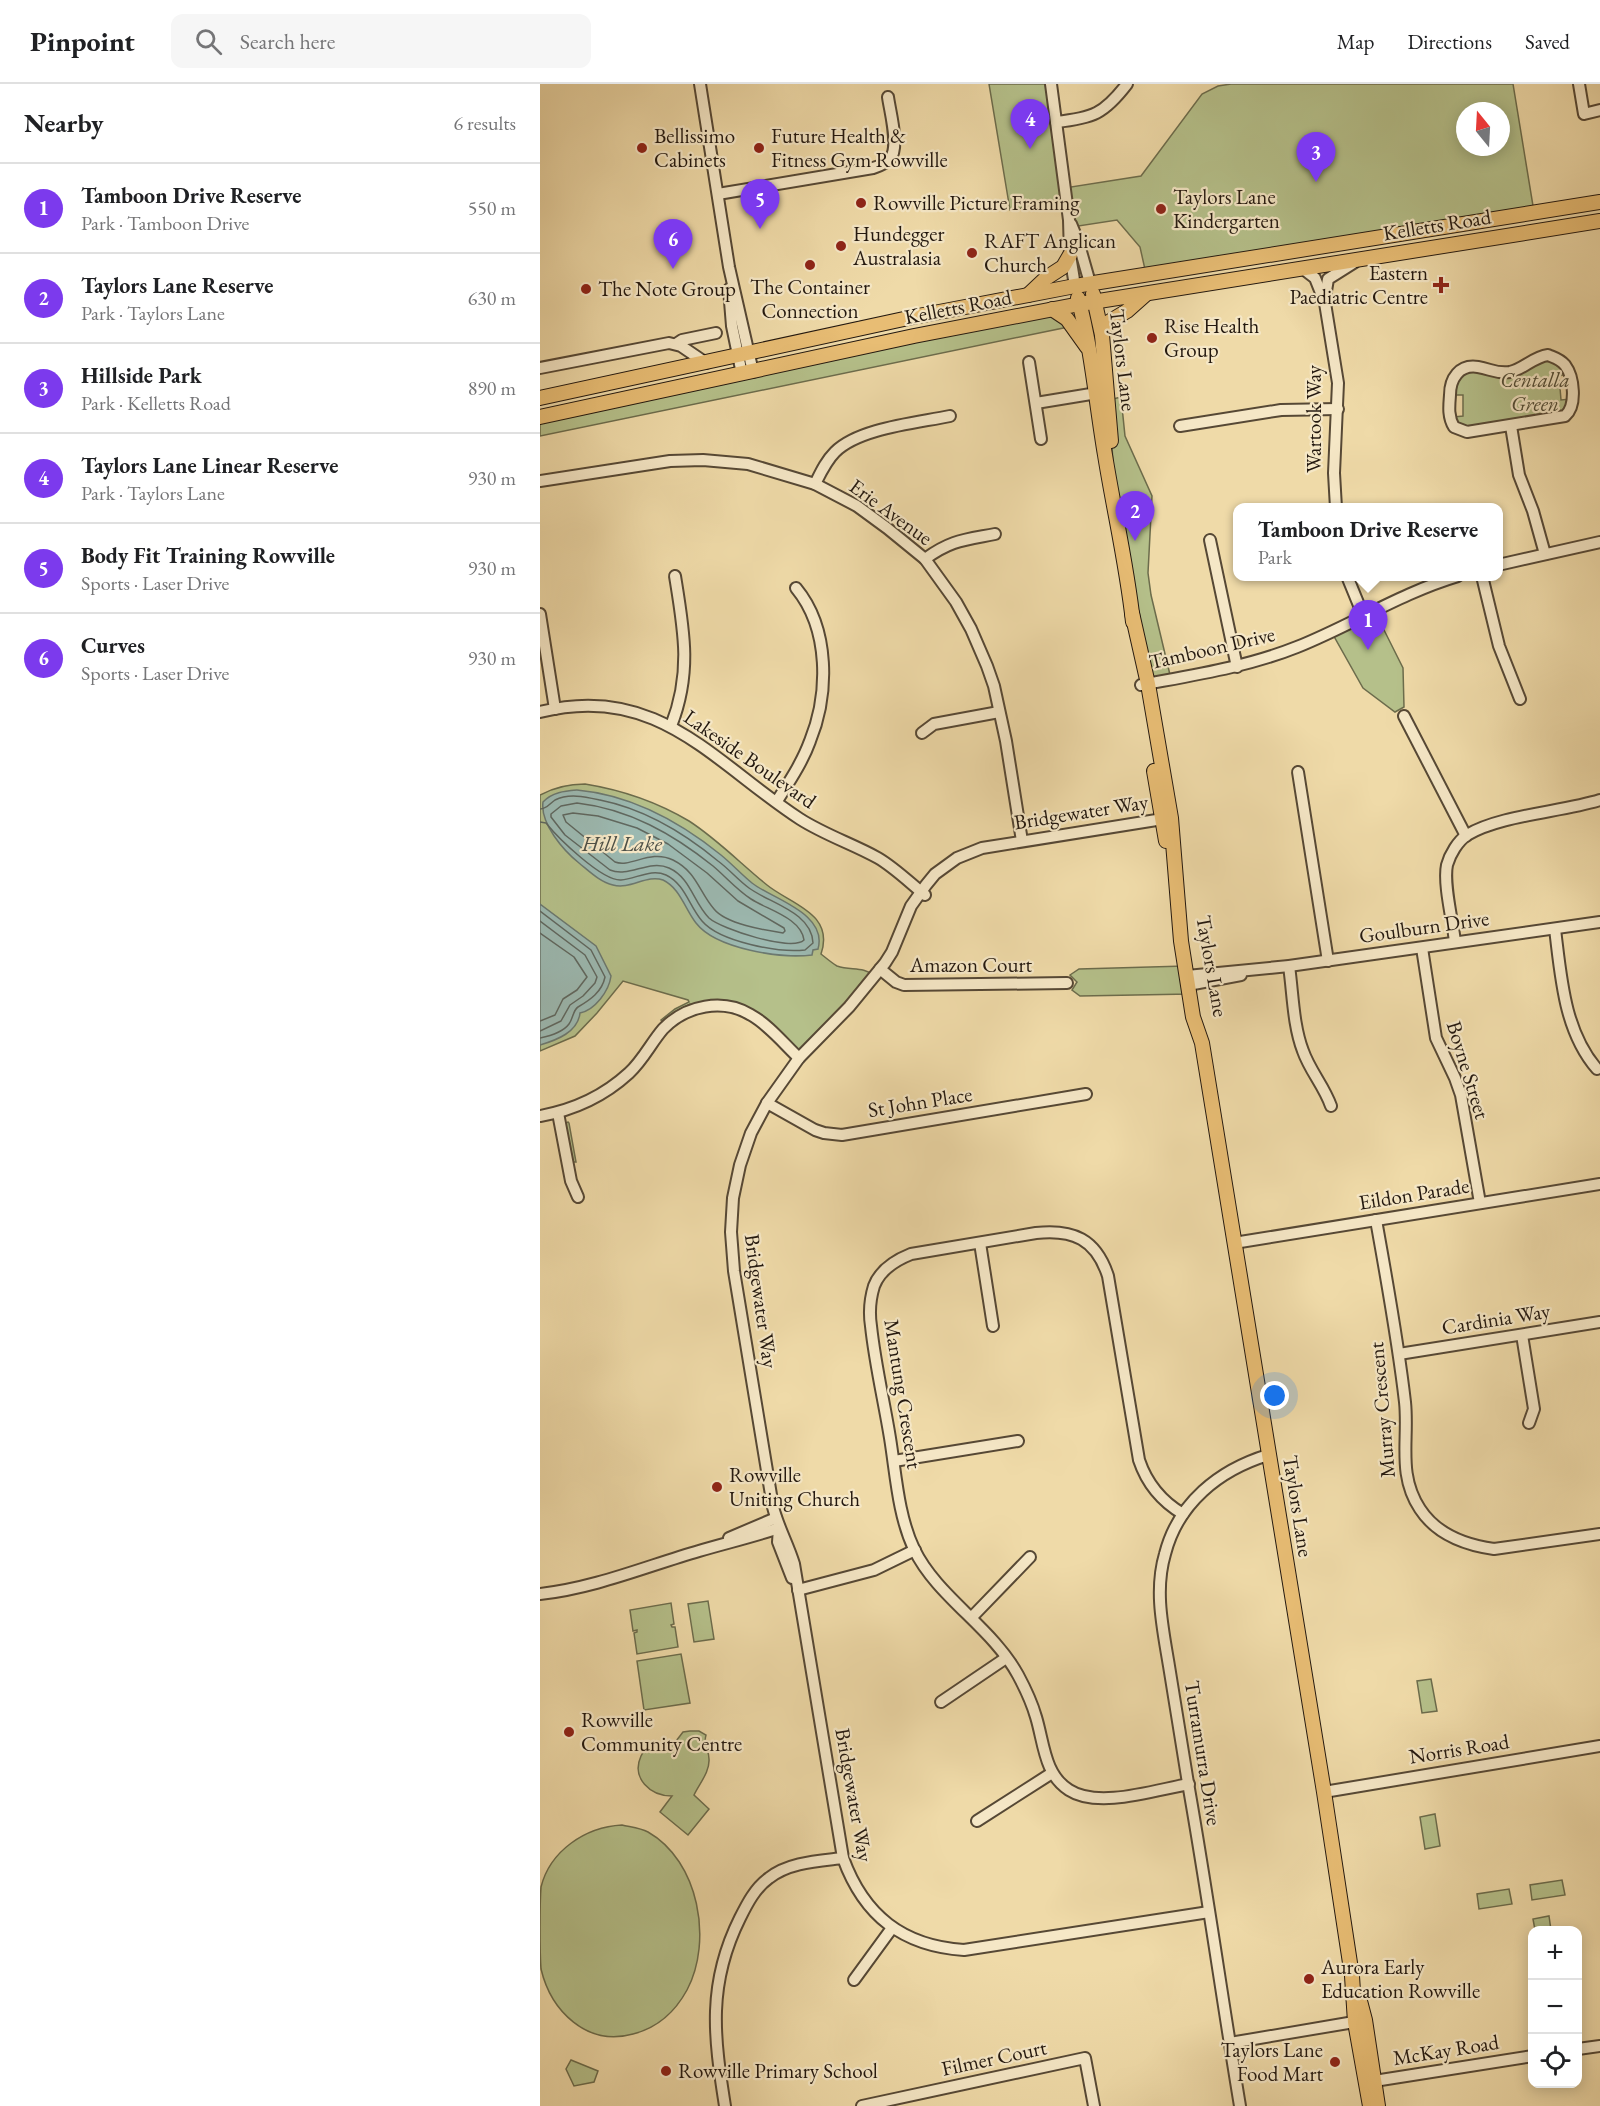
<!DOCTYPE html>
<html lang="en">
<head>
<meta charset="utf-8">
<style>
	body { margin:0; font-family:"EB Garamond",serif; background:#f6f6f6; color:#202124 }
	.controls { position:absolute; right:18px; bottom:18px; display:grid; overflow:hidden; border-radius:12px; box-shadow:0 3px 15px #0003 }
	.controls button { width:54px; height:54px; display:grid; place-items:center; padding:0; border:0; border-bottom:2px solid #e0e0e0; background:#fff; color:#202124; font:30px sans-serif }
	.compass { position:absolute; left:916px; top:18px; width:54px; height:54px; border-radius:50%; background:#fff; box-shadow:0 3px 15px #0003; rotate:342deg }
	.you { position:absolute; left:735px; top:1312px; width:21px; height:21px; margin:-15px; border:4px solid #fff; border-radius:50%; background:#1a73e8; box-shadow:0 0 0 9px #1a73e833 }
	.badge { display:grid; place-items:center; width:39px; height:39px; border-radius:50%; background:#7c3aed; color:#fff; font-size:20px; font-weight:700 }
	.pin { position:absolute; translate:-50% -50px; filter:drop-shadow(0 2px 3px #0008) }
	.pin::after { content:''; position:absolute; top:32px; width:21px; height:18px; background:inherit; clip-path:polygon(0 0,100% 0,50% 100%) }
	.popup { position:absolute; left:693px; top:419px; width:270px; height:78px; box-sizing:border-box; display:grid; place-content:center; border-radius:12px; background:#fff; filter:drop-shadow(0 2px 4px #0005); font-size:20px; white-space:nowrap; color:#757577 }
	.popup b { font-size:22px; color:#202124 }
	.popup::after { content:''; position:absolute; left:50%; top:100%; margin-left:-12px; border:12px solid transparent; border-top-color:#fff }
	.list { margin:0; padding:0; list-style:none }
	h2 { display:flex; justify-content:space-between; align-items:center; height:78px; margin:0; padding:0 24px; font-size:26px }
	h2 small { font-size:20px; font-weight:400; color:#757577 }
	.list li { display:grid; grid-template-columns:39px 1fr auto; gap:18px; align-items:center; box-sizing:border-box; height:90px; padding:0 24px; border-top:2px solid #e0e0e0 }
	.list b { display:block; font-size:22px; white-space:nowrap }
	.list p { margin:0; font-size:20px; white-space:nowrap; color:#757577 }
	.list em { font-size:20px; font-style:normal; color:#757577 }
	.icon { flex:none; width:33px; height:33px; fill:none; stroke:currentColor; stroke-width:2; stroke-linecap:round; stroke-linejoin:round }
	.map { position:relative; flex:none; width:1060px; height:2022px; overflow:hidden }
	header { display:flex; align-items:center; gap:36px; box-sizing:border-box; height:84px; padding:0 30px; background:#fff; border-bottom:2px solid #e0e0e0 }
	header strong { font-size:28px }
	nav { display:flex; gap:33px; margin-inline-start:auto; font-size:21px }
	.search { width:420px; height:54px; background:#f6f6f6; display:flex; align-items:center; gap:15px; box-sizing:border-box; padding:0 21px; border-radius:12px; color:#757577; font-size:22px }
	main { display:flex }
	aside { flex:1; background:#fff }
	.map>svg:first-child { display:block }
	.green { fill:#b5c08a; stroke:#6c6c4c; stroke-width:1.5; fill-rule:evenodd }
	.water { fill:#9cb9b1; stroke:#6c7970; stroke-width:1.5 }
	.lines { fill:none; stroke-linecap:round; stroke-linejoin:round }
	.shore { stroke:#606860; stroke-width:1.5 }
	.minor-casing { stroke:#564835; stroke-width:14 }
	.major-casing { stroke:#23180f; stroke-width:16 }
	.minor { stroke:#f5e7c6; stroke-width:10 }
	.major { stroke:#e8bd74; stroke-width:14 }
	.poi-dot { fill:#8f2418; stroke:#f5e7c6; stroke-width:2 }
	.labels { text-anchor:middle; stroke-width:4.5; stroke-linejoin:round; paint-order:stroke }
	.poi-label { font-size:21px; fill:#23180f; stroke:#f5e7c6; text-anchor:start }
	.street-label { font-size:21px; fill:#23180f; stroke:#f5e7c6 }
	.park-label { font-size:21px; font-style:italic; fill:#4f4a34; stroke:#f5e7c6 }
	.water-label { font-size:22px; font-style:italic; fill:#4d5048; stroke:#f5e7c6 }
</style>
</head>
<body>
<header>
<strong>Pinpoint</strong>
<div class="search"><svg class="icon" aria-label="search" viewBox="0 0 24 24"><circle cx="10" cy="10" r="6"/><path d="M15 15l6 6"/></svg>Search here</div>
<nav><a>Map</a><a>Directions</a><a>Saved</a></nav>
</header>
<main>
<aside>
<h2>Nearby<small>6 results</small></h2>
<ul class="list">
<li><span class="badge">1</span><div><b>Tamboon Drive Reserve</b><p>Park · Tamboon Drive</p></div><em>550 m</em></li>
<li><span class="badge">2</span><div><b>Taylors Lane Reserve</b><p>Park · Taylors Lane</p></div><em>630 m</em></li>
<li><span class="badge">3</span><div><b>Hillside Park</b><p>Park · Kelletts Road</p></div><em>890 m</em></li>
<li><span class="badge">4</span><div><b>Taylors Lane Linear Reserve</b><p>Park · Taylors Lane</p></div><em>930 m</em></li>
<li><span class="badge">5</span><div><b>Body Fit Training Rowville</b><p>Sports · Laser Drive</p></div><em>930 m</em></li>
<li><span class="badge">6</span><div><b>Curves</b><p>Sports · Laser Drive</p></div><em>930 m</em></li>
</ul>
</aside>
<div class="map">
<svg width="1060" height="2022" viewBox="0 0 1060 2022">
	<rect width="100%" height="100%" fill="#efdaa8"/>
	<filter id="stains"><feTurbulence type="fractalNoise" baseFrequency=".00333" numOctaves="4"/><feColorMatrix values="0 0 0 0 .2 0 0 0 0 .09 0 0 0 0 .02 0 0 0 .5 -.17"/></filter>
	<radialGradient id="worn" r=".72"><stop offset=".6" stop-color="#630" stop-opacity="0"/><stop offset="1" stop-color="#630" stop-opacity=".3"/></radialGradient>
	<g class="green">
		<path d="M449,0H511L525,104L601,92L662,10L678,2L691,0H973L994,128L606,190L600,163L577,136L532,143L526,117L470,126ZM925,27H961V63H925Z"/>
		<path d="M512,225L533,242L0,352V333Z"/>
		<path d="M1000,275L1014,276L1026,290L1019,292L1021,316L1030,315L1027,327L921,344L913,333L923,332V311H913L914,300L924,290L936,287L947,291Z"/>
		<path d="M581,313L585,352L612,412L608,489L611,511L631,595L608,600L576,425L569,316Z"/>
		<path d="M834,526L863,584L864,623L855,628L823,604L791,547Z"/>
		<path d="M45,700C82,706 117,718 149,737C177,755 201,780 227,801C250,820 295,829 281,870C286,874 292,879 297,882C312,887 322,882 335,892L259,974L204,928L153,926L150,920L137,927L123,938L121,936L135,925L149,918L148,916L83,897L57,929L35,952L0,967V711C15,703 28,700 45,700Z"/>
		<path d="M645,882L650,910L540,912L532,906L537,898L530,891L539,885Z"/>
		<path d="M28,1038L29,1039L36,1078H32L25,1040Z"/>
		<path d="M168,1517L174,1555L154,1558L148,1520Z"/>
		<path d="M131,1519L134,1540L131,1541L132,1543H135L138,1563L97,1570L94,1549L97,1548V1546L93,1547L90,1526Z"/>
		<path d="M141,1570L150,1619L104,1626L97,1577Z"/>
		<path d="M891,1595L897,1627L882,1629L877,1597Z"/>
		<path d="M150,1647H159L166,1651C163,1661 169,1665 169,1675C170,1688 159,1700 154,1711L169,1725L148,1751L120,1728L132,1712C110,1712 91,1694 101,1672C104,1666 108,1661 114,1659C121,1657 126,1661 133,1661L143,1648Z"/>
		<path d="M895,1730L900,1762L885,1765L880,1733Z"/>
		<path d="M82,1741C90,1743 100,1744 108,1748C159,1777 173,1857 147,1906C135,1928 117,1944 93,1950C47,1963 11,1927 1,1885C0,1872 0,1857 0,1844C0,1831 0,1816 1,1803C10,1767 45,1743 82,1741Z"/>
		<path d="M1022,1796L1025,1811L992,1816L990,1801Z"/>
		<path d="M969,1805L972,1820L939,1825L937,1810Z"/>
		<path d="M1009,1832L1011,1846H995L993,1835Z"/>
		<path d="M31,1976L58,1987L54,1998L34,2002L26,1985Z"/>
	</g>
	<g class="water">
		<path d="M37,706C92,711 139,737 181,771C192,780 201,790 212,799C232,815 288,829 278,865L273,866L272,871C242,875 176,865 156,839C145,825 140,804 123,796C107,790 90,806 73,801C60,798 49,787 39,779C24,767 0,740 3,718C12,708 25,707 37,706Z"/>
		<path d="M0,820L56,862L71,892C69,907 55,926 40,929C38,948 17,956 0,961Z"/>
	</g>
	<g class="lines">
		<g class="shore">
			<path d="M37,719C89,725 133,750 173,782C186,793 197,806 211,815C228,826 261,834 264,856C252,868 181,845 169,834C153,818 151,794 129,784C109,775 89,794 70,786L25,751L11,733V730L21,722Z"/>
			<path d="M0,725C7,725 9,720 15,716C29,709 46,713 60,716C105,725 143,748 178,777C189,785 198,796 209,804C229,819 272,828 273,859L265,866C239,869 180,858 162,837C149,822 145,800 126,791C111,784 96,795 81,796C62,797 18,754 6,739L0,738"/>
			<path d="M33,729L58,732L97,744L128,760L167,789L198,817L244,844L245,847L243,849C224,846 186,840 174,825C159,808 157,788 133,776C110,765 91,784 75,778L26,738L23,731Z"/>
			<path d="M0,827L51,866L65,893C62,908 50,916 38,923C33,926 33,935 29,940C23,948 10,952 0,954"/>
			<path d="M0,837L45,871L57,893L55,899L43,912L30,921L21,937L0,947"/>
			<path d="M0,849L34,873L47,893L37,906L23,915L15,931L0,937"/>
		</g>
		<g class="minor-casing">
			<g id="minor">
				<path d="M160,0L189,183L213,288"/>
				<path d="M511,0L529,136L530,171L535,202"/>
				<path d="M1039,0L1044,30L1060,26"/>
				<path d="M516,38C553,34 564,30 587,0"/>
				<path d="M178,110L333,84C339,82 346,80 350,75C360,63 350,28 348,13"/>
				<path d="M531,140L538,157L550,199"/>
				<path d="M762,184L775,194L785,219L798,299L794,389L796,424"/>
				<path d="M189,205L192,242L202,290"/>
				<path d="M785,213L788,195L815,178"/>
				<path d="M136,260L142,256L176,249"/>
				<path d="M1008,271C1015,274 1020,275 1025,281C1034,293 1037,322 1025,332L927,348L914,343C908,333 909,323 910,311C910,295 919,280 938,283C951,285 956,290 970,288C984,285 993,273 1008,271Z"/>
				<path d="M489,278L501,355"/>
				<path d="M0,284L129,259L141,262L166,279"/>
				<path d="M496,319L557,309"/>
				<path d="M640,342L741,326L798,325"/>
				<path d="M971,342L979,391L993,427L1005,470"/>
				<path d="M0,397L130,377L163,376L208,380L275,400L317,422L347,444L385,475L416,518L431,545L447,582L454,602L466,657L482,757"/>
				<path d="M275,400C281,388 286,377 295,368C319,344 377,339 410,332"/>
				<path d="M670,456L697,583"/>
				<path d="M385,475C411,456 424,456 455,450"/>
				<path d="M958,481L1060,458"/>
				<path d="M807,492L823,531"/>
				<path d="M942,492L959,562L980,615"/>
				<path d="M0,530L15,625"/>
				<path d="M601,601C654,591 707,583 757,563C812,541 861,509 918,492"/>
				<path d="M0,628C117,598 174,679 260,735C285,751 313,760 338,774C355,784 370,799 385,811"/>
				<path d="M864,632L926,752"/>
				<path d="M131,642C152,589 144,547 135,492"/>
				<path d="M382,649L394,640L459,628"/>
				<path d="M758,688L788,877"/>
				<path d="M237,717C249,698 262,679 270,657C289,610 290,545 256,504"/>
				<path d="M629,734L442,764L417,774L395,790L386,801L371,822L352,868L345,879L309,923L259,974L227,1019L211,1049L200,1081L193,1114L191,1148L194,1187L233,1423C238,1443 248,1460 254,1480L303,1774C324,1832 363,1862 424,1866L669,1828"/>
				<path d="M1015,845C1021,893 1024,947 1057,985"/>
				<path d="M915,858C913,838 903,800 907,781C910,770 918,757 927,751C960,731 1022,728 1060,716"/>
				<path d="M882,864L896,954L915,994L921,1011L940,1119"/>
				<path d="M749,882C753,910 753,941 763,967C770,987 784,1002 791,1022"/>
				<path d="M340,885L356,898L364,901L527,899"/>
				<path d="M647,892L749,882L1060,838"/>
				<path d="M648,901L701,891"/>
				<path d="M227,1019L275,1046L284,1049L302,1051L546,1010"/>
				<path d="M18,1029L31,1097L38,1113"/>
				<path d="M0,1032C34,1026 64,1012 89,989C103,976 111,959 123,945C146,921 183,914 211,931C229,941 244,960 259,974"/>
				<path d="M836,1136C847,1197 858,1257 865,1318C869,1356 857,1390 880,1425C897,1451 925,1461 954,1465L1060,1450"/>
				<path d="M440,1159L453,1242"/>
				<path d="M694,1159L1060,1100"/>
				<path d="M982,1251L994,1325L989,1339"/>
				<path d="M859,1270L1060,1238"/>
				<path d="M354,1377L478,1357"/>
				<path d="M643,1430C621,1417 607,1400 599,1376L568,1192C556,1155 533,1145 496,1149L371,1170C356,1176 340,1186 334,1202C330,1215 329,1229 331,1242C335,1280 344,1317 350,1354C356,1391 358,1431 374,1465C397,1513 452,1543 478,1591C485,1604 492,1619 496,1633C504,1659 504,1690 529,1706C558,1725 615,1706 649,1700"/>
				<path d="M239,1444L238,1458L252,1494"/>
				<path d="M189,1454L236,1434"/>
				<path d="M258,1506L334,1486L375,1466"/>
				<path d="M0,1510C55,1504 107,1482 159,1467C186,1459 212,1453 239,1444"/>
				<path d="M432,1533L490,1473"/>
				<path d="M401,1618L466,1574"/>
				<path d="M784,1708L1060,1662"/>
				<path d="M437,1737L512,1689"/>
				<path d="M314,1896L352,1844"/>
				<path d="M690,1959L820,1937"/>
				<path d="M1038,1965L1060,1962"/>
				<path d="M828,1998L993,1972"/>
				<path d="M185,2022C174,1953 167,1900 200,1834C207,1820 215,1804 229,1794C249,1778 279,1777 303,1774"/>
				<path d="M322,2022L545,1974L554,2022"/>
				<path d="M700,2022C682,1914 667,1806 648,1699C642,1660 635,1621 629,1582C623,1545 614,1507 625,1470C638,1419 679,1386 728,1371"/>
			</g>
		</g>
		<g class="major-casing">
			<g id="major">
				<path d="M553,210L562,251L571,357"/>
				<path d="M488,211L506,194L523,183L530,171"/>
				<path d="M538,214C552,266 556,318 565,371C574,427 587,482 593,538"/>
				<path d="M512,225L527,235L547,263"/>
				<path d="M562,251L567,239L587,227L605,211"/>
				<path d="M0,314L373,233L535,202L1060,118"/>
				<path d="M0,333L374,252L540,220L1060,137"/>
				<path d="M592,529L608,600L631,734L641,857L653,933L662,959L784,1708L812,1892L815,1938L830,2022"/>
				<path d="M614,687L626,757"/>
				<path d="M820,1917L825,1936L838,2022"/>
			</g>
		</g>
		<use href="#minor" class="minor"/>
		<use href="#major" class="major"/>
	</g>
	<g class="poi-dot">
		<circle cx="102" cy="64" r="6"/>
		<circle cx="219" cy="64" r="6"/>
		<circle cx="321" cy="119" r="6"/>
		<circle cx="621" cy="125" r="6"/>
		<circle cx="301" cy="162" r="6"/>
		<circle cx="432" cy="169" r="6"/>
		<circle cx="270" cy="181" r="6"/>
		<path d="M898 192h6v6h6v6h-6v6h-6v-6h-6v-6h6z"/>
		<circle cx="46" cy="205" r="6"/>
		<circle cx="612" cy="254" r="6"/>
		<circle cx="177" cy="1403" r="6"/>
		<circle cx="29" cy="1648" r="6"/>
		<circle cx="769" cy="1895" r="6"/>
		<circle cx="795" cy="1978" r="6"/>
		<circle cx="126" cy="1987" r="6"/>
	</g>
	<g class="labels">
		<g class="poi-label">
			<text x="114" y="59">Bellissimo<tspan x="114" dy="24">Cabinets</tspan></text>
			<text x="231" y="59">Future Health &amp;<tspan x="231" dy="24">Fitness Gym Rowville</tspan></text>
			<text x="633" y="120">Taylors Lane<tspan x="633" dy="24">Kindergarten</tspan></text>
			<text x="333" y="126">Rowville Picture Framing</text>
			<text x="313" y="157">Hundegger<tspan x="313" dy="24">Australasia</tspan></text>
			<text x="444" y="164">RAFT Anglican<tspan x="444" dy="24">Church</tspan></text>
			<text x="888" y="196" text-anchor="end">Eastern<tspan x="888" dy="24">Paediatric Centre</tspan></text>
			<text x="270" y="210" text-anchor="middle">The Container<tspan x="270" dy="24">Connection</tspan></text>
			<text x="58" y="212">The Note Group</text>
			<text x="624" y="249">Rise Health<tspan x="624" dy="24">Group</tspan></text>
			<text x="189" y="1398">Rowville<tspan x="189" dy="24">Uniting Church</tspan></text>
			<text x="41" y="1643">Rowville<tspan x="41" dy="24">Community Centre</tspan></text>
			<text x="781" y="1890">Aurora Early<tspan x="781" dy="24">Education Rowville</tspan></text>
			<text x="783" y="1973" text-anchor="end">Taylors Lane<tspan x="783" dy="24">Food Mart</tspan></text>
			<text x="138" y="1994">Rowville Primary School</text>
		</g>
		<g class="street-label">
			<text transform="translate(897 141) rotate(-9)" y="7">Kelletts Road</text>
			<text transform="translate(418 223) rotate(-11)" y="7">Kelletts Road</text>
			<text transform="translate(583 276) rotate(83)" y="7">Taylors Lane</text>
			<text transform="translate(774 335) rotate(-90)" y="7">Wartook Way</text>
			<text transform="translate(351 428) rotate(36)" y="7">Erie Avenue</text>
			<text transform="translate(672 564) rotate(-13)" y="7">Tamboon Drive</text>
			<text transform="translate(210 675) rotate(35)" y="7">Lakeside Boulevard</text>
			<text transform="translate(541 728) rotate(-9)" y="7">Bridgewater Way</text>
			<text transform="translate(884 843) rotate(-8)" y="7">Goulburn Drive</text>
			<text x="431" y="888">Amazon Court</text>
			<text transform="translate(672 882) rotate(80)" y="7">Taylors Lane</text>
			<text transform="translate(928 986) rotate(73)" y="7">Boyne Street</text>
			<text transform="translate(380 1018) rotate(-9)" y="7">St John Place</text>
			<text transform="translate(874 1110) rotate(-9)" y="7">Eildon Parade</text>
			<text transform="translate(221 1217) rotate(82)" y="7">Bridgewater Way</text>
			<text transform="translate(956 1235) rotate(-9)" y="7">Cardinia Way</text>
			<text transform="translate(363 1310) rotate(81)" y="7">Mantung Crescent</text>
			<text transform="translate(842 1326) rotate(-95)" y="7">Murray Crescent</text>
			<text transform="translate(758 1422) rotate(81)" y="7">Taylors Lane</text>
			<text transform="translate(919 1665) rotate(-9)" y="7">Norris Road</text>
			<text transform="translate(663 1669) rotate(81)" y="7">Turramurra Drive</text>
			<text transform="translate(314 1711) rotate(80)" y="7">Bridgewater Way</text>
			<text transform="translate(906 1966) rotate(-9)" y="7">McKay Road</text>
			<text transform="translate(454 1974) rotate(-12)" y="7">Filmer Court</text>
		</g>
		<g class="park-label">
			<text x="995" y="303">Centalla<tspan x="995" dy="24">Green</tspan></text>
		</g>
		<g class="water-label">
			<text x="82" y="767">Hill Lake</text>
		</g>
	</g>
	<rect width="100%" height="100%" filter="url(#stains)"/>
	<rect width="100%" height="100%" fill="url(#worn)"/>
</svg>
<div class="controls">
<button>+</button>
<button>−</button>
<button><svg class="icon" aria-label="locate" viewBox="0 0 24 24"><circle cx="12" cy="12" r="6"/><path d="M12 2v4M12 18v4M2 12h4M18 12h4"/></svg></button>
</div>
<svg class="compass" viewBox="-18 -18 36 36"><path d="M0-13l5 13h-10z" fill="#e53935"/><path d="M0 13l5-13h-10z" fill="#757577"/></svg>
<div class="you"></div>
<div class="pin badge" style="left:828px;top:566px">1</div>
<div class="popup"><b>Tamboon Drive Reserve</b>Park</div>
<div class="pin badge" style="left:595px;top:457px">2</div>
<div class="pin badge" style="left:776px;top:98px">3</div>
<div class="pin badge" style="left:490px;top:65px">4</div>
<div class="pin badge" style="left:220px;top:145px">5</div>
<div class="pin badge" style="left:133px;top:185px">6</div>
</div>
</main>
</body>
</html>
